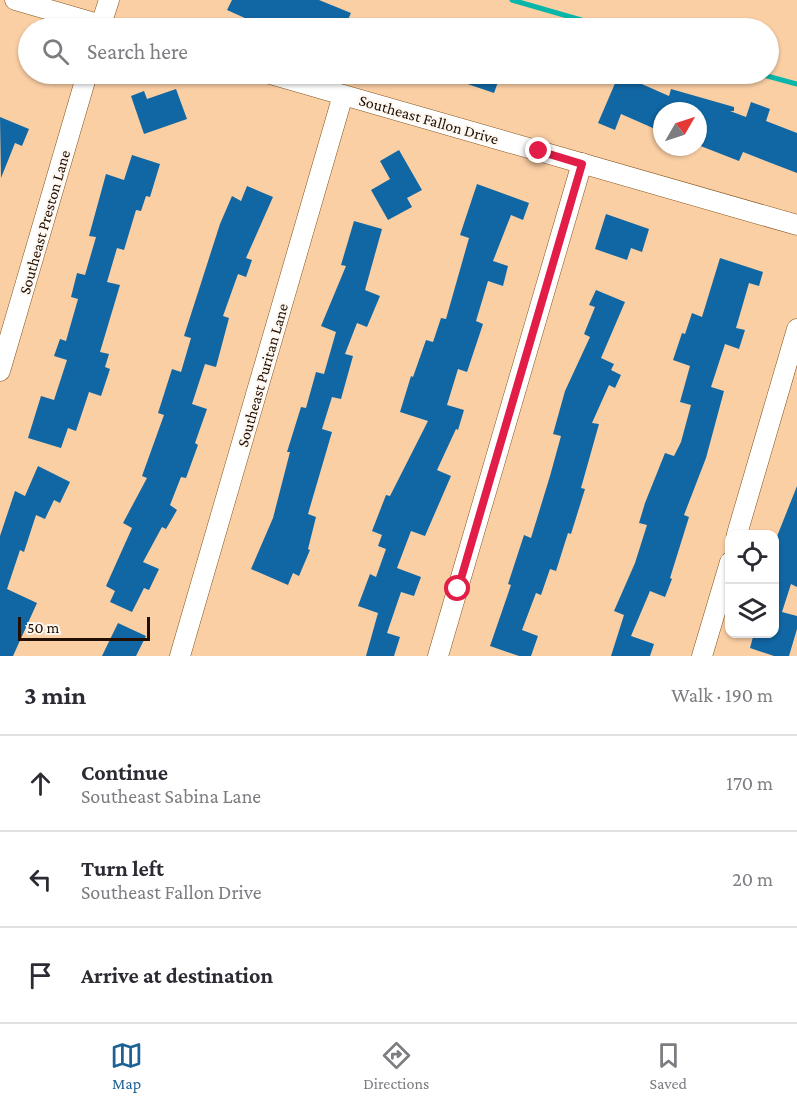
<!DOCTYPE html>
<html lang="en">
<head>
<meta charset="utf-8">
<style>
	body { margin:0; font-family:"Crimson Pro",serif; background:#f7f7f7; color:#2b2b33 }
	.controls { position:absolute; right:18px; bottom:18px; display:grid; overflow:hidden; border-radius:12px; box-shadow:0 2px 4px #0004 }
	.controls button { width:54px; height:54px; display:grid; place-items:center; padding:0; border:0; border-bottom:2px solid #e1e1e2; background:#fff; color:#2b2b33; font:30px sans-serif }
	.compass { position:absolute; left:653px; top:102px; width:54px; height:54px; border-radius:50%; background:#fff; box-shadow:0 2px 4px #0004; rotate:51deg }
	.scale { position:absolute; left:18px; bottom:15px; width:132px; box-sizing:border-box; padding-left:6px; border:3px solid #220f00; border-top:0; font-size:16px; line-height:21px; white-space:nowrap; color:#220f00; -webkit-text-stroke:4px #fef8f3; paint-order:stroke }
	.stop { position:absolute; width:18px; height:18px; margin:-14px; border:4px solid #e11d48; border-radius:50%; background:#fff }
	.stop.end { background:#e11d48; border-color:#fff; box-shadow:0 2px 6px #0008 }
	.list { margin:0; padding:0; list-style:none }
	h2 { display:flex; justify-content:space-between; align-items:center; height:78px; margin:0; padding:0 24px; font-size:26px }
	h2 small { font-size:20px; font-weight:400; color:#7c7c81 }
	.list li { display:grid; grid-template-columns:39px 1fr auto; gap:18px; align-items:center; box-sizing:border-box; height:96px; padding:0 24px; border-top:2px solid #e1e1e2 }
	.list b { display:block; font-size:22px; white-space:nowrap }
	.list p { margin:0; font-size:20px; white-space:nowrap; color:#7c7c81 }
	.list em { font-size:20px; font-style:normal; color:#7c7c81 }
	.icon { flex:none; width:33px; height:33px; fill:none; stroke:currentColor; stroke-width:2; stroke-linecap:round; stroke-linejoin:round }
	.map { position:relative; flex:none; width:797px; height:656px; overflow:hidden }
	.search { position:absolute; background:#fff; box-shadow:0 2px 4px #0004; left:18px; right:18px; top:18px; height:66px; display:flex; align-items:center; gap:15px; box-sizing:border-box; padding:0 21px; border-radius:33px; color:#7c7c81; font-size:22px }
	.sheet { height:366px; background:#fff }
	nav { display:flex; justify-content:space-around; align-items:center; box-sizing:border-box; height:84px; border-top:2px solid #e1e1e2; background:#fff; font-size:16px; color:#7c7c81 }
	nav a { display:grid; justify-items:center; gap:3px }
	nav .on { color:#1d6297 }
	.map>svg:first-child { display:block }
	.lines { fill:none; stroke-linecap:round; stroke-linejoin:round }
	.stream { stroke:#09b6a9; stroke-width:5 }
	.building { fill:#1167a3 }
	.minor-casing { stroke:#84541c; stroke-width:21 }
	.minor { stroke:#fff; stroke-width:20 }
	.route { stroke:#e11d48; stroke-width:8 }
	.labels { text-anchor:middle; stroke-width:4.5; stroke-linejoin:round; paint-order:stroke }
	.street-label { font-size:16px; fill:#220f00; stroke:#fef8f3 }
</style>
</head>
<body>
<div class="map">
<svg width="797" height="656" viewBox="0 0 797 656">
	<rect width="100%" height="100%" fill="#fbcfa4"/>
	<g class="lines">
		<g class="stream">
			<path d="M512,0L609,28"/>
			<path d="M760,74L797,84"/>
		</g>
	</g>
	<g class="building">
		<path d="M232,0H319L351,13L344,28H295L276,21L273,28H267L227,10Z"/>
		<path d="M444,74H501L494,93L444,76Z"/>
		<path d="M619,74L669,96L671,89L734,107V111H730L746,117L751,102L770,109L766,121L797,133V173L743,152L739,161L698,145V111H662V132L621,114L615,130L598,123Z"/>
		<path d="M176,89L187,119L144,134L131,96L144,91L147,99Z"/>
		<path d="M0,117L29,129L22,146L15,143L1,178Z"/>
		<path d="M399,150L422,190L407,198L412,207L388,220L371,190L390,179L380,161Z"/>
		<path d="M132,155L160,164L150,197L146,196L141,211L136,210L124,250L117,248L107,282L120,285L100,352L109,354L105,367L110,369L101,396L89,392L76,431L68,428L61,448L28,438L41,396L54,400L67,360L54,356L60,339L66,341L78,299L71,297L77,273L85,275L96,237L89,236L106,174L124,180Z"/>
		<path d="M477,184L529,203L523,220L511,215L493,261L508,266L503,286L488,281L476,321L483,324L467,372L458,369L447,405L464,410L458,430L456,429L437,470L451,476L425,536L411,531L397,568L421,577L414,596L401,592L387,633L400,637L394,656H366L378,613L358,606L370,574L376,577L386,549L378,546L382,535L372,531L386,495L390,496L428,421L400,412L411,376L413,377L426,340L433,342L441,318L446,319L469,238L460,235Z"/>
		<path d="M247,186L273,197L246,258L252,260L246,277L238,274L223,316L229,318L216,367L205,364L192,404L207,409L195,443L198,445L186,478L181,477L170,505L177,510L166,529L162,527L143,562L159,569L149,590L144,588L132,612L110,602L115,591L106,586L132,528L123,523L147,478L142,476L164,415L158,413L172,369L181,372L191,338L184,336L220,224L232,196L241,201Z"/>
		<path d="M606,214L649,229L642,252L631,248L627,260L595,249Z"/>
		<path d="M354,221L382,229L365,290L380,296L367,327L357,323L345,354L353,356L341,399L332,397L322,429L332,432L308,514L316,517L308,549L310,550L299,576L293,573L288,585L251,569L273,518L290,452H287L301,407L306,408L316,372L324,374L336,332L321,326L346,266L341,265Z"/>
		<path d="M720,258L763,272L759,286L749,283L736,328L745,330L739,349L725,344L711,387L724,391L706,458L684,515L689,517L670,578L672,579L665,597L650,591L631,636L654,644L650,656H611L624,615L614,611L635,563L647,525L639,523L645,503L665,453L674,456L681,442L691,405L680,402L690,366L673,360L682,333L685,334L692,313L702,317Z"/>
		<path d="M596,290L625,302L601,358L614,364L611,370L621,375L615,388L609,385L592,423L599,424L581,488L585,489L571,534L568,533L556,571L550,569L541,595L536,593L522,630L538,636L531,656H519L490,646L511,585L508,584L524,535L531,538L550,476L561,436L553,434L565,391L590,337L584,334L595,307L589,305Z"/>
		<path d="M38,466L70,482L60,503L54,500L45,519L36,515L24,552L20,550L7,589L37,603L13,656H0V536L15,491L25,496Z"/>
		<path d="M797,486V587L791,584L782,612L797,616V629L789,656H774L750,648L754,633H774V544Z"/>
		<path d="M118,623L146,636L136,656H102Z"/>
	</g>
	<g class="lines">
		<g class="minor-casing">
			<g id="minor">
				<path d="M15,0L112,28"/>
				<path d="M100,28L109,0"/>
				<path d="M270,74L797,225"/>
				<path d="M0,371L87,74"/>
				<path d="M737,534L797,329"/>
				<path d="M180,656L343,95"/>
				<path d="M438,656L582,163"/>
				<path d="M702,656L730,562"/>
			</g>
		</g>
		<use href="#minor" class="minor"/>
	</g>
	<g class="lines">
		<path class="route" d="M458,589L582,164L539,151"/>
	</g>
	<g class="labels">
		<g class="street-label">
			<text transform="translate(429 119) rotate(16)" y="6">Southeast Fallon Drive</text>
			<text transform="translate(44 222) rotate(-74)" y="6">Southeast Preston Lane</text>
			<text transform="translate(262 375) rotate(-74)" y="6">Southeast Puritan Lane</text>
		</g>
	</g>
</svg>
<div class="controls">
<button><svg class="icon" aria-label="locate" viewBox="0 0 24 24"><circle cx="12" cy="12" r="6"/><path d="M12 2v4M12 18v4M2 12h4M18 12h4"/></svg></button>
<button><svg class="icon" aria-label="layers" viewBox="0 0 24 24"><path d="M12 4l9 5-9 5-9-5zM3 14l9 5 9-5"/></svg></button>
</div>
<svg class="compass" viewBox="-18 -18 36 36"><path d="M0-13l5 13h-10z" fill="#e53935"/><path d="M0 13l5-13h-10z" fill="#7c7c81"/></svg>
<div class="scale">50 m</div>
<div class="stop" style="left:458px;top:589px"></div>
<div class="stop end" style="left:539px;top:151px"></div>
<div class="search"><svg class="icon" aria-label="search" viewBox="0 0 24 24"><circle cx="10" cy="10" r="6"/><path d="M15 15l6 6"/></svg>Search here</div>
</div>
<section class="sheet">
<h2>3 min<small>Walk · 190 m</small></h2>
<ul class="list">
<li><svg class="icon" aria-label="ahead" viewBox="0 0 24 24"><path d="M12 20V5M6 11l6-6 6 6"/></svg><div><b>Continue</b><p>Southeast Sabina Lane</p></div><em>170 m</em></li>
<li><svg class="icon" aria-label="left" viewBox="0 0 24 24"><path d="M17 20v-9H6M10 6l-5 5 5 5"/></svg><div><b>Turn left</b><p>Southeast Fallon Drive</p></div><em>20 m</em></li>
<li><svg class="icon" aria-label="arrive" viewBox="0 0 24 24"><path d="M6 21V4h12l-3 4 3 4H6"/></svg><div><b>Arrive at destination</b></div></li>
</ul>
</section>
<nav>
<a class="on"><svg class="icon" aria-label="map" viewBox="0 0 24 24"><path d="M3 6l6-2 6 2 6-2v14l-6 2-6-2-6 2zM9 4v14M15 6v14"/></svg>Map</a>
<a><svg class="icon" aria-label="directions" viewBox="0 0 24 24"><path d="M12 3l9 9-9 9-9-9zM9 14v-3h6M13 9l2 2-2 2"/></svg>Directions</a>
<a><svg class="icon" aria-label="saved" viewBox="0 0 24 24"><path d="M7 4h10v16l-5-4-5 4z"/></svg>Saved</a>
</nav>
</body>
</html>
